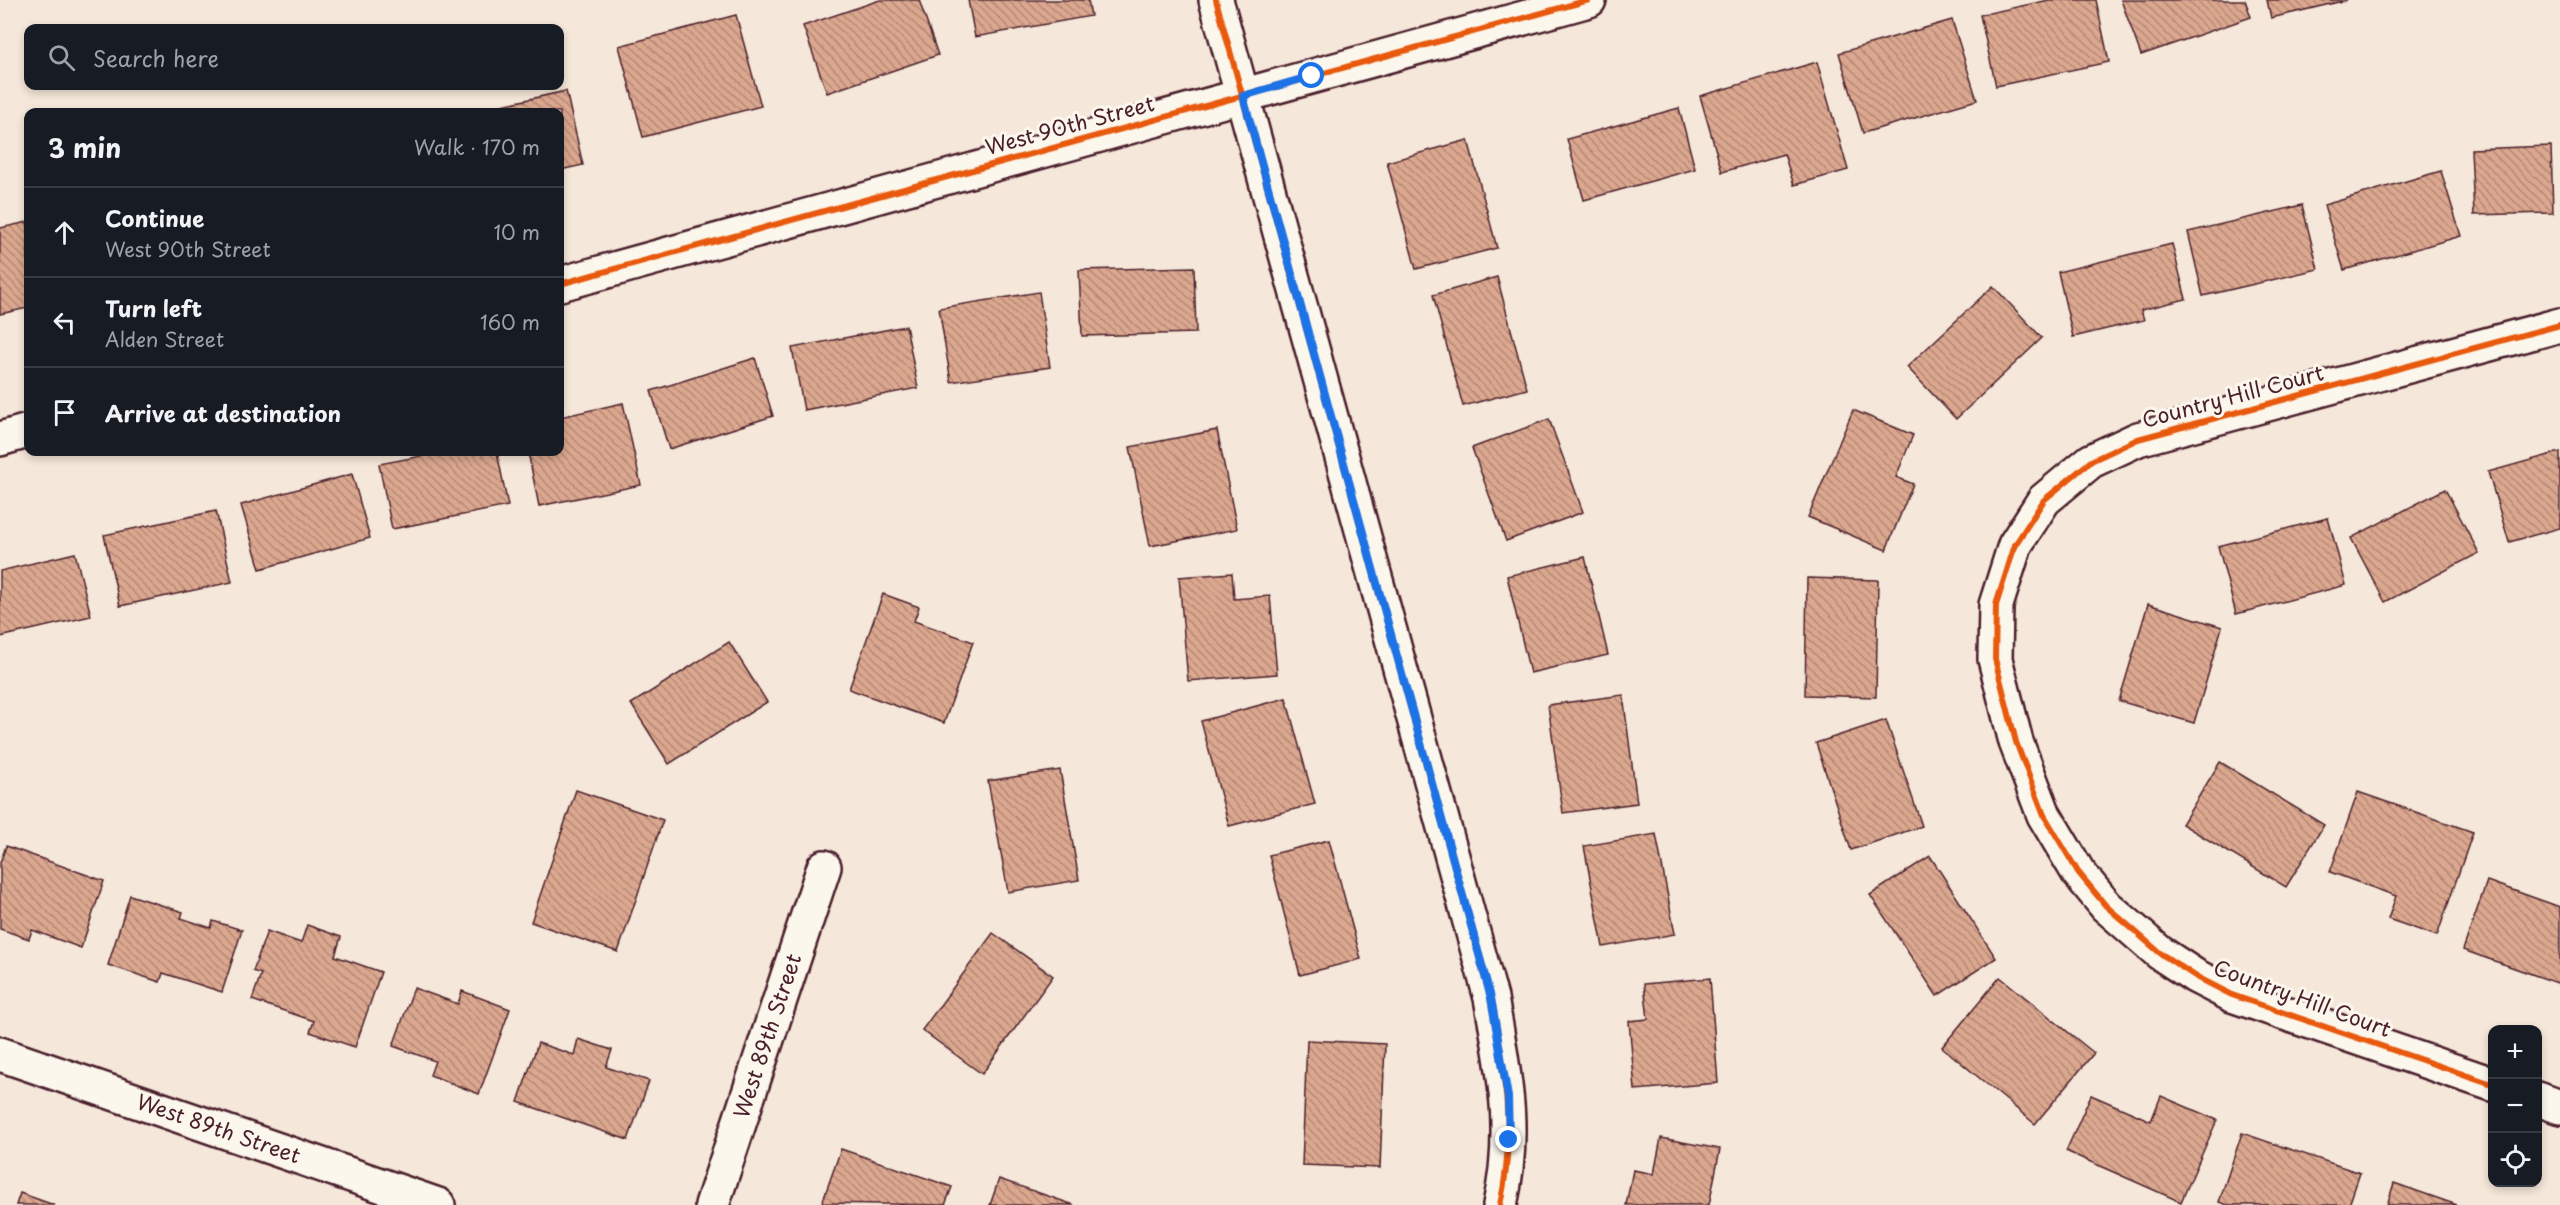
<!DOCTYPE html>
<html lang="en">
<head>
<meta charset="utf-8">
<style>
	body { margin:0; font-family:"Playpen Sans",sans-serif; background:#242831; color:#f1f3f6 }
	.controls { position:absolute; right:18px; bottom:18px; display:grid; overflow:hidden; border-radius:12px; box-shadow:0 3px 9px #0003 }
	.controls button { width:54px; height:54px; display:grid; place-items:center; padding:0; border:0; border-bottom:2px solid #363941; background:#171b24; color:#f1f3f6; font:30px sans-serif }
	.stop { position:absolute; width:18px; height:18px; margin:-14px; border:4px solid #1a73e8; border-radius:50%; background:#fff }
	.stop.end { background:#1a73e8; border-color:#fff; box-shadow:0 2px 6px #0008 }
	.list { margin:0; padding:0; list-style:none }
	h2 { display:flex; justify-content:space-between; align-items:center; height:78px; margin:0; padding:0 24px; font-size:26px }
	h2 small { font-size:20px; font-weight:400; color:#9ea1a6 }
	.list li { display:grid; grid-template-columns:39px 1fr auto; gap:18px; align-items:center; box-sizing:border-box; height:90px; padding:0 24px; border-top:2px solid #363941 }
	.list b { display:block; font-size:22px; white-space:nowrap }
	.list p { margin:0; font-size:20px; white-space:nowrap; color:#9ea1a6 }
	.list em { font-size:20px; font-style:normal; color:#9ea1a6 }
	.icon { flex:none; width:33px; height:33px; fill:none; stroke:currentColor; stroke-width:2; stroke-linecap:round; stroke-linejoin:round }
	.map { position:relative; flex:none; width:2560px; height:1205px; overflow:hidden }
	.search { position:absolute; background:#171b24; box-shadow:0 3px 9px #0003; left:24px; top:24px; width:540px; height:66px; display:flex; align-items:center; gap:15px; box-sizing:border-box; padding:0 21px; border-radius:12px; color:#9ea1a6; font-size:22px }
	.panel { position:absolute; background:#171b24; box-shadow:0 3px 9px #0003; left:24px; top:108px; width:540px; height:348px; border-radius:12px }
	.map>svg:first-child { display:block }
	.building { fill:url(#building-back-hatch); stroke:#4a1f2b; stroke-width:1.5 }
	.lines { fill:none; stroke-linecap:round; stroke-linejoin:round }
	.minor-casing { stroke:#4a1f2b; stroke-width:38 }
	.minor { stroke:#fbf7ec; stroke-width:33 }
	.cycleway-casing { stroke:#fbf7ec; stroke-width:10 }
	.cycleway { stroke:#e8590c; stroke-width:6 }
	.route { stroke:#1a73e8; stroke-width:8 }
	.labels { text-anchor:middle; stroke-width:6; stroke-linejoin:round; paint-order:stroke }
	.street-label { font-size:21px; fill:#4a1f2b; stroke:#fbf7ec }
</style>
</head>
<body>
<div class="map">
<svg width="2560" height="1205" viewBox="0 0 2560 1205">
	<defs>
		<pattern id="building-back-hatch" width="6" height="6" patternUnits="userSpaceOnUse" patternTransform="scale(1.5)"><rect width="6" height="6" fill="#dba88f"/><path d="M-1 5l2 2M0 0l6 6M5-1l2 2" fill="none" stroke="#b48875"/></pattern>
	</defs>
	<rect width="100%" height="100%" fill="#f5e7d9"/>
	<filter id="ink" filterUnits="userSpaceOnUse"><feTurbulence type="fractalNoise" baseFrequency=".0167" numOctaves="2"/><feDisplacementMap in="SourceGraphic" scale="12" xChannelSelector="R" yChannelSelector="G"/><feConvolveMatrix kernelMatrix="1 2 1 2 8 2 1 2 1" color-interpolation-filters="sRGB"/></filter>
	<g filter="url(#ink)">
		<g class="building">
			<path d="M880,0H919L938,55L827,93L803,26Z"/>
			<path d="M968,0H1088L1091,16L975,37Z"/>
			<path d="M2049,0H2096L2109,62L1996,86L1980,15Z"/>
			<path d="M2121,0H2245L2251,17L2141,55Z"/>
			<path d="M2267,0H2347L2271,18Z"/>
			<path d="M736,15L761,106L643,137L619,46Z"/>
			<path d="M1952,20L1977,100L1863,133L1839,53Z"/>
			<path d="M1817,62L1848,170L1794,185L1784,154L1722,172L1700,96Z"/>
			<path d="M566,91L583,165L560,170V112H471Z"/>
			<path d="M1679,108L1695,169L1584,200L1567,139Z"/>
			<path d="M1468,140L1497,248L1416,269L1387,162Z"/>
			<path d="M2551,146L2553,213L2474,215L2471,149Z"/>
			<path d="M2441,171L2461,236L2344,270L2324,205Z"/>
			<path d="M2302,205L2318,269L2203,296L2188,232Z"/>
			<path d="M28,222V308L0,314V228Z"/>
			<path d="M2172,244L2186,299L2141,310L2144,320L2073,337L2058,272Z"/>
			<path d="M1194,267L1196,333L1082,336L1079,270Z"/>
			<path d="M1497,277L1527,389L1463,406L1433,295Z"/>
			<path d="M1993,286L2042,338L1956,419L1907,367Z"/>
			<path d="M1039,292L1050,367L951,382L939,308Z"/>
			<path d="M906,326L918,388L804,410L792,348Z"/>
			<path d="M755,358L773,416L669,449L651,391Z"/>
			<path d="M623,403L641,485L539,506L528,452H560V417Z"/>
			<path d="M1853,410L1913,435L1896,477L1913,484L1886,550L1808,517Z"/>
			<path d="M1549,419L1583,512L1506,541L1472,448Z"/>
			<path d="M1217,430L1237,529L1150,546L1130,447Z"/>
			<path d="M443,452H497L508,506L392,529L379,464Z"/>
			<path d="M2560,452V528L2509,542L2488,472Z"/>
			<path d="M352,474L370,538L260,569L241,505Z"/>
			<path d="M2445,489L2479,553L2385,602L2351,538Z"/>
			<path d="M216,511L232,582L120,606L104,535Z"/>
			<path d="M2328,518L2346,585L2236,614L2218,546Z"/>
			<path d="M75,553L91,616L0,637V571Z"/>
			<path d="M1585,557L1608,655L1530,673L1507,576Z"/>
			<path d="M1232,573L1234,599L1270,596L1277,674L1188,681L1179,577Z"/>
			<path d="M1807,578L1878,580L1876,697L1805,695Z"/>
			<path d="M883,594L919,607L914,621L973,642L944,723L849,689Z"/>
			<path d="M2148,604L2222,627L2194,723L2119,701Z"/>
			<path d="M729,642L767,702L669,764L631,704Z"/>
			<path d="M1623,695L1637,803L1563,813L1548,705Z"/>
			<path d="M1286,698L1315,804L1229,826L1201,721Z"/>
			<path d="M1886,720L1922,826L1851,850L1816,743Z"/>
			<path d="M2220,762L2324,825L2286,887L2182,824Z"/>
			<path d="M1060,770L1079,880L1008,892L988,781Z"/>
			<path d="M576,790L663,820L618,952L531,922Z"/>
			<path d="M2358,792L2473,832L2437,936L2388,919L2396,896L2330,872Z"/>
			<path d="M1656,834L1675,934L1603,947L1584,846Z"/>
			<path d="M1329,840L1361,959L1300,975L1269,855Z"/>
			<path d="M6,846L104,881L81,948L32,930L29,939L0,929V863Z"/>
			<path d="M1930,856L1996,958L1937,996L1870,895Z"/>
			<path d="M2487,881L2560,907V984L2463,950Z"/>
			<path d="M130,895L183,912L181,918L211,928L213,921L242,930L222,992L163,973L160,982L108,965Z"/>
			<path d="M307,925L341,937L335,956L381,972L355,1047L310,1032L314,1021L252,1000L261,974L253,971L267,931L301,943Z"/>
			<path d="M993,933L1053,976L982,1074L922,1030Z"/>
			<path d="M2000,977L2094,1053L2035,1124L1942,1047Z"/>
			<path d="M1710,978L1718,1083L1635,1090L1629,1021L1648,1019L1644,984Z"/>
			<path d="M414,988L458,1004L462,991L510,1009L479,1094L430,1075L435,1061L393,1046Z"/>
			<path d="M578,1039L612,1050L606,1067L649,1081L628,1140L518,1102L538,1043L574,1055Z"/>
			<path d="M1307,1040L1385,1044L1380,1168L1302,1165Z"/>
			<path d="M2091,1095L2151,1121L2161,1096L2217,1120L2181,1202L2066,1151Z"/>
			<path d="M2242,1133L2360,1173L2349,1205H2228L2219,1202Z"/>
			<path d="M1661,1138L1720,1149L1709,1205H1626L1633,1170L1654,1174Z"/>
			<path d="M841,1149L952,1187L945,1205L822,1203Z"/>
			<path d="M999,1179L1074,1205H990Z"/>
			<path d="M2394,1183L2457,1205H2387Z"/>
			<path d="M20,1193L54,1205H16Z"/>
		</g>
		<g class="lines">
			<g class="minor-casing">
				<g id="minor">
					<path d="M1216,0L1491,998C1504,1072 1517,1129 1500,1205"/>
					<path d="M560,284L1589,0"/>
					<path d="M0,439L28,431"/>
					<path id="s1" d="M0,1054L438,1205"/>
					<path d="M2492,1084L2232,995L2195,976L2160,953L2106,906L2078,872L2044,815L2016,742L1995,659L1996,605L2015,545L2044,500L2091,461L2138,439L2560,325"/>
					<path d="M2538,1099L2560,1107"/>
					<path id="s2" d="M712,1205L824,867"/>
				</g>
			</g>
			<use href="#minor" class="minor"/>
			<g class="cycleway-casing">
				<g id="cycleway">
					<path d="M1216,0L1491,998C1504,1072 1517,1129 1500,1205"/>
					<path d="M560,284L1589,0"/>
					<path d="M2492,1084L2232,995L2195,976L2160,953L2106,906L2078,872L2044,815L2016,742L1995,659L1996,605L2015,545L2044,500L2091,461L2138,439L2560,325"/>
				</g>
			</g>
			<use href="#cycleway" class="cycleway"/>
		</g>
	</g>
	<g class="lines" filter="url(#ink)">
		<path class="route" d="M1312,76L1243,96L1491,998L1508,1097L1509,1140"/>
	</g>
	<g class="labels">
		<g class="street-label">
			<text transform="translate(1070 126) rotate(-15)" y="7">West 90th Street</text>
			<text transform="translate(2233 397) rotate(-15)" y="7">Country Hill Court</text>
			<text transform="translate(2302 999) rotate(20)" y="7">Country Hill Court</text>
			<text dy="7" stroke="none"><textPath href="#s2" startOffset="178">West 89th Street</textPath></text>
			<text dy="7" stroke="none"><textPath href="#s1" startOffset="231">West 89th Street</textPath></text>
		</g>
	</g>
</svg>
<div class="controls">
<button>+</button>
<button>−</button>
<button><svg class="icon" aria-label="locate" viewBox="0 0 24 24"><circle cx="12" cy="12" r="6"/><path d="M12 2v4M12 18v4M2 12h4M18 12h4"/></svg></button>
</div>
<div class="stop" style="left:1312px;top:76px"></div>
<div class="stop end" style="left:1509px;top:1140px"></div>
<div class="search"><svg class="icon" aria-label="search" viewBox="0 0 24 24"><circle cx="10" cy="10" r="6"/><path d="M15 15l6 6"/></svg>Search here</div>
<section class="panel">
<h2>3 min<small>Walk · 170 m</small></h2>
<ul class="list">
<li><svg class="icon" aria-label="ahead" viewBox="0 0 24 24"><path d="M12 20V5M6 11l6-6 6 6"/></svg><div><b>Continue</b><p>West 90th Street</p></div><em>10 m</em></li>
<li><svg class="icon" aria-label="left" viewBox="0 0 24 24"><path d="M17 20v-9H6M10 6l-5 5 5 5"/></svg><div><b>Turn left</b><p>Alden Street</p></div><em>160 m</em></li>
<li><svg class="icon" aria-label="arrive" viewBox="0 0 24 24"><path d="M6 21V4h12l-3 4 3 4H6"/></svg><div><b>Arrive at destination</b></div></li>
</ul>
</section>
</div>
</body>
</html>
